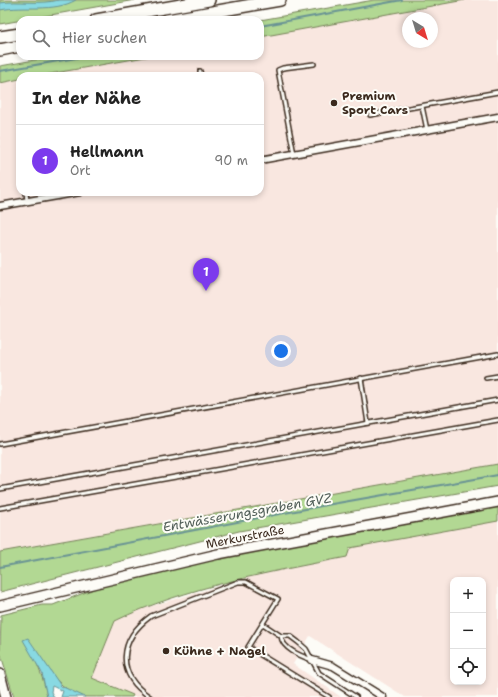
<!DOCTYPE html>
<html lang="de">
<head>
<meta charset="utf-8">
<style>
	body { margin:0; font-family:"Shantell Sans",sans-serif; background:#f6f6f6; color:#222 }
	.controls { position:absolute; right:12px; bottom:12px; display:grid; overflow:hidden; border-radius:8px; box-shadow:0 2px 6px #0003 }
	.controls button { width:36px; height:36px; display:grid; place-items:center; padding:0; border:0; border-bottom:1px solid #e0e0e0; background:#fff; color:#222; font:20px sans-serif }
	.compass { position:absolute; left:402px; top:12px; width:36px; height:36px; border-radius:50%; background:#fff; box-shadow:0 2px 6px #0003; rotate:142deg }
	.you { position:absolute; left:281px; top:351px; width:14px; height:14px; margin:-10px; border:3px solid #fff; border-radius:50%; background:#1a73e8; box-shadow:0 0 0 6px #1a73e833 }
	.badge { display:grid; place-items:center; width:26px; height:26px; border-radius:50%; background:#7c3aed; color:#fff; font-size:13px; font-weight:700 }
	.pin { position:absolute; translate:-50% -33px; filter:drop-shadow(0 1px 2px #0008) }
	.pin::after { content:''; position:absolute; top:21px; width:14px; height:12px; background:inherit; clip-path:polygon(0 0,100% 0,50% 100%) }
	.list { margin:0; padding:0; list-style:none }
	h2 { display:flex; justify-content:space-between; align-items:center; height:52px; margin:0; padding:0 16px; font-size:17px }
	h2 small { font-size:13px; font-weight:400; color:#767676 }
	.list li { display:grid; grid-template-columns:26px 1fr auto; gap:12px; align-items:center; box-sizing:border-box; height:72px; padding:0 16px; border-top:1px solid #e0e0e0 }
	.list b { display:block; font-size:15px; white-space:nowrap }
	.list p { margin:0; font-size:13px; white-space:nowrap; color:#767676 }
	.list em { font-size:13px; font-style:normal; color:#767676 }
	.icon { flex:none; width:22px; height:22px; fill:none; stroke:currentColor; stroke-width:2; stroke-linecap:round; stroke-linejoin:round }
	.map { position:relative; flex:none; width:498px; height:697px; overflow:hidden }
	.search { position:absolute; background:#fff; box-shadow:0 2px 6px #0003; left:16px; top:16px; width:248px; height:44px; display:flex; align-items:center; gap:10px; box-sizing:border-box; padding:0 14px; border-radius:12px; color:#767676; font-size:15px }
	.panel { position:absolute; background:#fff; box-shadow:0 2px 6px #0003; left:16px; top:72px; width:248px; height:124px; border-radius:12px }
	.map>svg:first-child { display:block }
	.built { fill:#f9e7e0; fill-rule:evenodd }
	.green { fill:#b2d893; stroke:#768158 }
	.water { fill:#88d9e2; stroke:#699394 }
	.lines { fill:none; stroke-linecap:round; stroke-linejoin:round }
	.stream { stroke:#699394; stroke-width:2 }
	.lane-casing { stroke:#3b2a1e; stroke-width:6 }
	.street-casing { stroke:#3b2a1e; stroke-width:9 }
	.secondary-casing { stroke:#3b2a1e; stroke-width:12 }
	.highway-casing { stroke:#3b2a1e; stroke-width:14 }
	.lane { stroke:#fdfcf7; stroke-width:3 }
	.street { stroke:#fdfcf7; stroke-width:6 }
	.secondary { stroke:#fdfcf7; stroke-width:9 }
	.highway { stroke:#fdfcf7; stroke-width:11 }
	.poi-dot { fill:#3b2a1e; stroke:#fdfcf7; stroke-width:1.5 }
	.labels { text-anchor:middle; stroke-width:4; stroke-linejoin:round; paint-order:stroke }
	.poi-label { font-size:12px; font-weight:bold; fill:#3b2a1e; stroke:#fdfcf7; text-anchor:start }
	.street-label { font-size:12px; fill:#3b2a1e; stroke:#fdfcf7 }
	.water-label { font-size:13px; font-style:italic; fill:#525f59; stroke:#fdfcf7 }
</style>
</head>
<body>
<div class="map">
<svg width="498" height="697" viewBox="0 0 498 697">
	<rect width="100%" height="100%" fill="#fdfcf7"/>
	<filter id="ink" filterUnits="userSpaceOnUse"><feTurbulence type="fractalNoise" baseFrequency=".025" numOctaves="2"/><feDisplacementMap in="SourceGraphic" scale="8" xChannelSelector="R" yChannelSelector="G"/><feConvolveMatrix kernelMatrix="1 2 1 2 8 2 1 2 1" color-interpolation-filters="sRGB"/></filter>
	<g filter="url(#ink)">
		<g class="built">
			<path d="M463,0H498V464L0,552V83L20,79V192H260V76H37L149,56H260V36ZM408,18H432V42H408Z"/>
			<path d="M498,521V697H405L310,636L293,664L341,697H132L133,695L92,678L115,621L138,610L256,575L347,557L349,548ZM453,580H483V682H453Z"/>
		</g>
		<g class="green">
			<path d="M0,0H135L0,24Z"/>
			<path d="M374,0H465L260,37V20Z"/>
			<path d="M58,56H151L38,76H20V79L0,83V66Z"/>
			<path d="M498,464V486L239,531L0,592V552Z"/>
			<path d="M498,507V521L350,548L347,557C270,572 185,587 115,621L92,678L133,695L132,697C117,697 100,697 85,697C60,693 39,659 27,638C34,659 44,676 47,697H14L0,652L1,615L42,605H53L104,585L207,561L353,532Z"/>
		</g>
		<g class="water">
			<path d="M59,0H76C53,13 25,5 0,10V3C19,0 39,5 59,0Z"/>
			<path d="M28,638L61,686L85,697H61L63,691L52,686L51,692L54,697H47L42,673L23,640Z"/>
		</g>
		<g class="lines">
			<g class="stream">
				<path d="M260,26L402,0"/>
				<path d="M0,71L88,56"/>
				<path d="M0,567L332,504L498,475"/>
			</g>
			<g class="lane-casing">
				<g id="lane">
					<path d="M200,71L201,76"/>
					<path d="M422,106L427,130"/>
					<path d="M370,115L498,92"/>
					<path d="M294,154L278,70L283,68L314,64"/>
					<path d="M26,192L27,201"/>
					<path d="M361,378L368,423"/>
					<path d="M486,378L498,376"/>
					<path d="M0,444L498,354"/>
					<path d="M0,489L498,400"/>
					<path d="M0,508L498,420"/>
					<path d="M263,624L281,636H290L298,642L306,649L319,673L356,697"/>
					<path d="M281,636C282,649 301,656 312,660"/>
					<path d="M150,697C115,674 119,639 151,616L238,582H246L278,599L248,647L329,697"/>
				</g>
			</g>
			<g class="street-casing">
				<g id="street">
					<path d="M260,160L498,117"/>
					<path d="M0,206L80,192"/>
					<path d="M312,660L333,666L383,697"/>
				</g>
			</g>
			<g class="secondary-casing">
				<g id="secondary">
					<path d="M0,606L218,554L498,502"/>
					<path d="M0,674L6,697"/>
				</g>
			</g>
			<g class="highway-casing">
				<g id="highway">
					<path d="M96,20L209,0"/>
					<path d="M167,20L280,0"/>
					<path d="M0,37L20,34"/>
					<path d="M0,50L20,46"/>
				</g>
			</g>
			<use href="#lane" class="lane"/>
			<use href="#street" class="street"/>
			<use href="#secondary" class="secondary"/>
			<use href="#highway" class="highway"/>
		</g>
	</g>
	<g class="poi-dot">
		<circle cx="334" cy="103" r="4"/>
		<circle cx="166" cy="651" r="4"/>
	</g>
	<g class="labels">
		<g class="poi-label">
			<text x="342" y="100">Premium<tspan x="342" dy="14">Sport Cars</tspan></text>
			<text x="174" y="655">Kühne + Nagel</text>
		</g>
		<g class="street-label">
			<text transform="translate(245 537) rotate(-11)" y="4">Merkurstraße</text>
		</g>
		<g class="water-label">
			<text transform="translate(247 512) rotate(-10)" y="5">Entwässerungsgraben GVZ</text>
		</g>
	</g>
</svg>
<div class="controls">
<button>+</button>
<button>−</button>
<button><svg class="icon" aria-label="locate" viewBox="0 0 24 24"><circle cx="12" cy="12" r="6"/><path d="M12 2v4M12 18v4M2 12h4M18 12h4"/></svg></button>
</div>
<svg class="compass" viewBox="-18 -18 36 36"><path d="M0-13l5 13h-10z" fill="#e53935"/><path d="M0 13l5-13h-10z" fill="#767676"/></svg>
<div class="you"></div>
<div class="pin badge" style="left:206px;top:291px">1</div>
<div class="search"><svg class="icon" aria-label="search" viewBox="0 0 24 24"><circle cx="10" cy="10" r="6"/><path d="M15 15l6 6"/></svg>Hier suchen</div>
<section class="panel">
<h2>In der Nähe<small></small></h2>
<ul class="list">
<li><span class="badge">1</span><div><b>Hellmann</b><p>Ort</p></div><em>90 m</em></li>
</ul>
</section>
</div>
</body>
</html>
